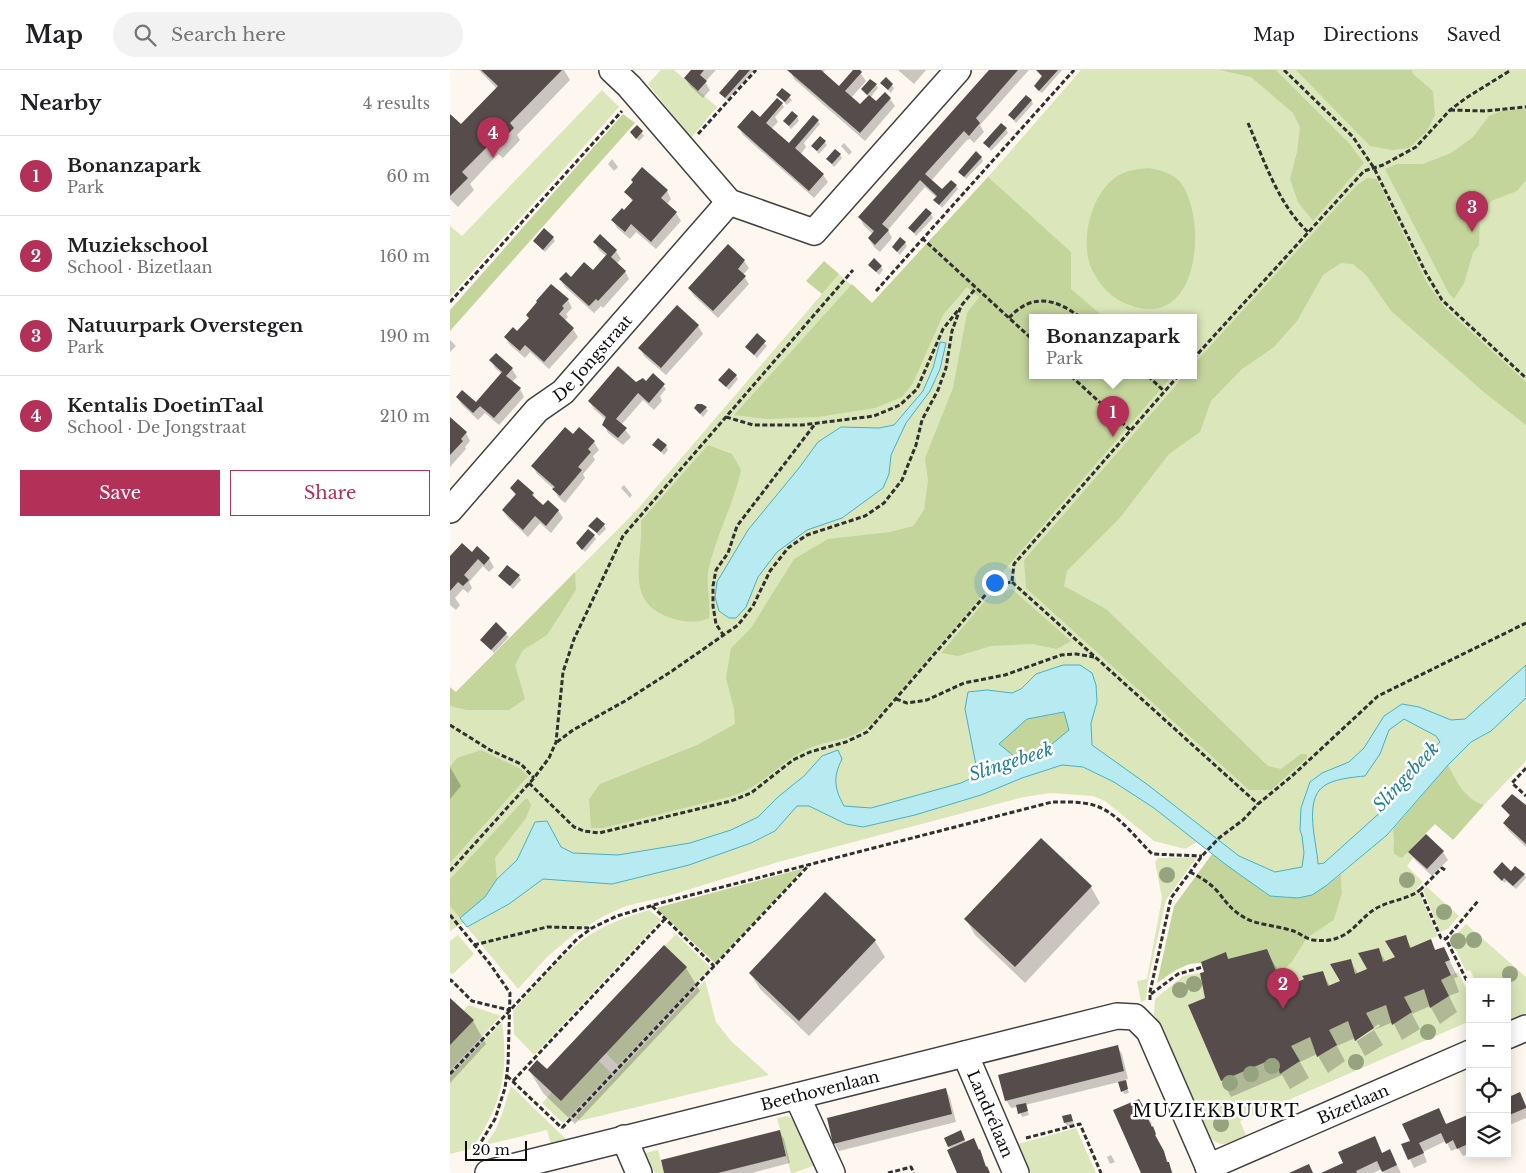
<!DOCTYPE html>
<html lang="en">
<head>
<meta charset="utf-8">
<style>
	body { margin:0; font-family:"Libre Baskerville",serif; background:#f2f2f2; color:#202124 }
	.controls { position:absolute; right:15px; bottom:15px; display:grid; overflow:hidden; border-radius:0px; box-shadow:0 2px 12px #0003 }
	.controls button { width:45px; height:45px; display:grid; place-items:center; padding:0; border:0; border-bottom:1px solid #e0e0e0; background:#fff; color:#202124; font:25px sans-serif }
	.scale { position:absolute; left:15px; bottom:12px; width:62px; box-sizing:border-box; padding-left:5px; border:2px solid #0e0e0e; border-top:0; font-size:14px; line-height:18px; white-space:nowrap; color:#0e0e0e; -webkit-text-stroke:4px #fff; paint-order:stroke }
	.you { position:absolute; left:544px; top:512px; width:18px; height:18px; margin:-12px; border:4px solid #fff; border-radius:50%; background:#1a73e8; box-shadow:0 0 0 8px #1a73e833 }
	.badge { display:grid; place-items:center; width:32px; height:32px; border-radius:50%; background:#b33058; color:#fff; font-size:16px; font-weight:700 }
	.pin { position:absolute; translate:-50% -41px; filter:drop-shadow(0 1px 2px #0008) }
	.pin::after { content:''; position:absolute; top:26px; width:18px; height:15px; background:inherit; clip-path:polygon(0 0,100% 0,50% 100%) }
	.popup { position:absolute; left:579px; top:244px; width:168px; height:65px; box-sizing:border-box; display:grid; place-content:center; border-radius:0px; background:#fff; filter:drop-shadow(0 1px 4px #0005); font-size:16px; white-space:nowrap; color:#757577 }
	.popup b { font-size:19px; color:#202124 }
	.popup::after { content:''; position:absolute; left:50%; top:100%; margin-left:-10px; border:10px solid transparent; border-top-color:#fff }
	.list { margin:0; padding:0; list-style:none }
	h2 { display:flex; justify-content:space-between; align-items:center; height:65px; margin:0; padding:0 20px; font-size:21px }
	h2 small { font-size:16px; font-weight:400; color:#757577 }
	.list li { display:grid; grid-template-columns:32px 1fr auto; gap:15px; align-items:center; box-sizing:border-box; height:80px; padding:0 20px; border-top:1px solid #e0e0e0 }
	.list b { display:block; font-size:19px; white-space:nowrap }
	.list p { margin:0; font-size:16px; white-space:nowrap; color:#757577 }
	.list em { font-size:16px; font-style:normal; color:#757577 }
	.actions { display:flex; gap:10px; padding:15px 20px }
	.actions a { flex:1; padding:11px 0; border:1px solid #b33058; border-radius:0px; text-align:center; font-size:18px; color:#b33058 }
	.actions .main { background:#b33058; color:#fff }
	.icon { flex:none; width:28px; height:28px; fill:none; stroke:currentColor; stroke-width:2; stroke-linecap:round; stroke-linejoin:round }
	.map { position:relative; flex:none; width:1076px; height:1103px; overflow:hidden }
	header { display:flex; align-items:center; gap:30px; box-sizing:border-box; height:70px; padding:0 25px; background:#fff; border-bottom:1px solid #e0e0e0 }
	header strong { font-size:24px }
	nav { display:flex; gap:28px; margin-inline-start:auto; font-size:18px }
	.search { width:350px; height:45px; background:#f2f2f2; display:flex; align-items:center; gap:12px; box-sizing:border-box; padding:0 18px; border-radius:28px; color:#757577; font-size:19px }
	main { display:flex }
	aside { flex:1; background:#fff }
	.map>svg:first-child { display:block }
	.green { fill:#dce6bb; fill-rule:evenodd }
	.forest { fill:#c4d59c }
	.water { fill:#b8ebf1; stroke:#45b1c3; fill-rule:evenodd }
	.shadow { fill:#0003; fill-rule:evenodd }
	.building { fill:#554c4b }
	.lines { fill:none; stroke-linecap:round; stroke-linejoin:round }
	.street-casing { stroke:#414141; stroke-width:28 }
	.path { stroke:#303030; stroke-width:3; stroke-dasharray:5 2.5; stroke-linecap:butt }
	.street { stroke:#fff; stroke-width:25 }
	.tree { fill:#95a47f }
	.labels { text-anchor:middle; stroke-width:5; stroke-linejoin:round; paint-order:stroke }
	.street-label { font-size:16px; fill:#0e0e0e; stroke:#fff }
	.water-label { font-size:18px; font-style:italic; fill:#218196; stroke:#fff }
	.neighbourhood-label { font-size:18px; letter-spacing:1px; fill:#0e0e0e; stroke:#fff }
</style>
</head>
<body>
<header>
<strong>Map</strong>
<div class="search"><svg class="icon" aria-label="search" viewBox="0 0 24 24"><circle cx="10" cy="10" r="6"/><path d="M15 15l6 6"/></svg>Search here</div>
<nav><a>Map</a><a>Directions</a><a>Saved</a></nav>
</header>
<main>
<aside>
<h2>Nearby<small>4 results</small></h2>
<ul class="list">
<li><span class="badge">1</span><div><b>Bonanzapark</b><p>Park</p></div><em>60 m</em></li>
<li><span class="badge">2</span><div><b>Muziekschool</b><p>School · Bizetlaan</p></div><em>160 m</em></li>
<li><span class="badge">3</span><div><b>Natuurpark Overstegen</b><p>Park</p></div><em>190 m</em></li>
<li><span class="badge">4</span><div><b>Kentalis DoetinTaal</b><p>School · De Jongstraat</p></div><em>210 m</em></li>
</ul>
<div class="actions"><a class="main">Save</a><a>Share</a></div>
</aside>
<div class="map">
<svg width="1076" height="1103" viewBox="0 0 1076 1103">
	<rect width="100%" height="100%" fill="#fef7ef"/>
	<g class="green">
		<path d="M211,0H224L267,37L241,68L198,14Z"/>
		<path d="M631,0H1076V608L880,802L836,815L778,790L683,715L621,689L415,747L359,736L396,754L413,757L465,745L531,725L572,708L612,695L633,697L664,712L704,738L747,772L735,779L704,771L655,731L643,726L600,723L574,727L328,792L218,826L176,836L154,846L124,864L98,886L68,919L17,857L59,834L93,809L162,814L239,795L301,773L325,761L182,802L92,792L49,831L0,861V719L7,688L0,696V628L186,441L389,204L422,233L538,107ZM583,248H743V306H583Z"/>
		<path d="M152,20L169,37L0,227V156L12,166Z"/>
		<path d="M1076,628V691L1034,735C1014,728 1008,713 998,695L1021,672L1041,661Z"/>
		<path d="M943,759V773L958,782L964,787L957,796L973,812L967,818L988,866L980,869L991,910L1008,902L1020,926V951L790,1051L796,1065C783,1071 772,1080 761,1068L710,954L704,945L705,929L733,906L750,903L842,936L828,906L842,892L857,868L884,850L892,823L891,804L937,765Z"/>
		<path d="M747,787L716,830L698,911L696,930L691,932L687,911L697,909L712,828L705,792L708,788Z"/>
		<path d="M977,817L1009,846L998,859L990,862L973,820Z"/>
		<path d="M199,840L211,850L84,985L64,964L63,941C84,918 105,892 130,872C150,856 175,847 199,840Z"/>
		<path d="M1016,854L1076,907V943L1057,951V912H1026L1020,900L1016,901L1001,870Z"/>
		<path d="M226,864L261,898L168,995L133,961Z"/>
		<path d="M8,865L24,884L3,904L0,903V871Z"/>
		<path d="M255,910L266,952L281,971L319,1005L129,1051L126,1047Z"/>
		<path d="M19,935L51,946L0,1000V953Z"/>
		<path d="M52,952C59,1000 52,1033 25,1074L24,1078L0,1084V1007Z"/>
		<path d="M140,982L161,1003L113,1053L92,1033Z"/>
		<path d="M61,1016L121,1074L102,1079L97,1060L35,1075L45,1061L52,1044Z"/>
		<path d="M337,1046C354,1053 359,1079 366,1095L343,1103H341L327,1048Z"/>
		<path d="M626,1058L646,1103H581L568,1074Z"/>
		<path d="M208,1080L214,1103H205L202,1097L193,1094L191,1084Z"/>
	</g>
	<g class="forest">
		<path d="M770,0H826L899,73L914,93L863,151L848,132L840,109L847,82L850,57L843,43L801,7Z"/>
		<path d="M846,0H962L963,4L983,21L985,45L977,61L959,78L942,80L920,76Z"/>
		<path d="M1076,39V110L1067,121L1041,131L1030,149L1029,175L1023,183L1014,213L1004,229L998,222L935,99L947,94H973L1001,83L1023,67L1039,46L1054,40Z"/>
		<path d="M173,44L185,53L0,261V240Z"/>
		<path d="M699,98C709,100 719,102 727,109C735,116 738,126 741,135C753,178 741,258 679,235C661,228 651,217 642,200C629,172 641,124 666,107C676,100 688,99 699,98Z"/>
		<path d="M538,107L621,182V219L655,248H583V306H722L423,652C402,671 387,668 362,677C343,684 330,697 314,709C303,717 292,723 279,727L153,758H141L139,729L150,714L247,675L285,654L284,639L276,608L281,578L301,558L344,489L378,469L440,462L463,456L474,440L478,410L475,388L503,318L517,243L529,227L517,217L493,245L463,313L452,327L425,338L368,347L317,349L284,345L402,214L422,233Z"/>
		<path d="M917,108L927,109L977,213L995,238L1076,312V355L1035,323L941,241L916,205L903,194L891,193L873,205L847,251L824,277L792,299L761,331L750,362L719,384L669,449L617,501L614,516L656,539L818,696L831,699L851,684H857V688L821,720H799L576,518L574,490L734,306H743V296L762,274L906,116Z"/>
		<path d="M374,191L389,204L372,224L356,211Z"/>
		<path d="M258,375L282,384L291,400C284,433 267,464 259,497C255,512 261,531 259,548C247,554 234,552 221,548C172,533 194,487 191,451Z"/>
		<path d="M125,502L126,520L97,565L73,580L65,595L75,629L59,640H17L0,636V617L6,622Z"/>
		<path d="M562,519L621,571L607,579L582,574L541,576L508,586L491,583L540,525Z"/>
		<path d="M615,642L619,660L596,679L565,687L549,674L577,649Z"/>
		<path d="M31,680L69,698L78,706L0,793V696L7,688Z"/>
		<path d="M998,695C1008,713 1014,728 1034,735L1003,770L985,754L952,788L944,784L943,759Z"/>
		<path d="M75,729H78L81,735L76,748L45,788L47,809L35,827L10,848L0,836V809Z"/>
		<path d="M762,784L820,826L842,828L877,815L891,804L892,823L884,850L857,868L842,892L828,906C805,901 758,888 737,895C726,899 717,906 707,913L724,836Z"/>
		<path d="M355,798L265,893L206,838Z"/>
	</g>
	<g class="water">
		<path d="M490,272L496,273L490,299L480,321L456,353L441,385L439,404L433,418L392,448L357,460L327,482L308,507L296,537L286,548H279L269,541L265,527L267,512L298,460L349,398L368,372L391,357L429,358L444,355L473,321L483,298Z"/>
		<path d="M613,595H630L642,603L646,615L647,632L641,653L642,675L698,715L789,786L825,802L852,797L854,783L852,766L850,760L851,738L860,712L872,703L899,692L914,678L934,646L952,634L969,637L1001,650L1015,649L1076,595V628L1041,661L1021,672L998,695L937,765L877,815L862,825L848,828L820,826L775,794L704,738L664,712L633,697L612,695L572,708L531,725L465,745L413,757L396,754L359,736H347L325,761L301,773L239,795L162,814L93,809L59,834L17,857L10,848L35,827L47,809L67,790L85,752L97,751L111,777L123,783L168,785L240,773L281,760L308,747L328,727L354,706L372,686L388,680L392,689C383,707 384,718 394,736L421,738L511,713L528,705L515,639L518,622L537,620L562,623L571,619L586,604ZM614,642L619,660L596,679L565,687L549,674L577,649ZM954,649L986,666L990,672L980,681L934,739L874,793L868,794C867,773 853,730 874,716C883,709 904,707 915,706L930,684L939,660Z"/>
	</g>
	<g class="shadow">
		<path d="M29,0H114L120,10L67,65L70,70L53,88L48,84L20,114L24,120L8,137L0,129V45L11,56L47,19Z"/>
		<path d="M241,0H266L255,12L260,20L253,28L240,16L235,8Z"/>
		<path d="M291,0H304L277,30L271,23Z"/>
		<path d="M340,0H375L373,3L389,17L404,0H408L416,11L401,28L410,36L419,27L413,20L426,15L428,18L420,28L427,33L440,29L445,36L415,71L344,9Z"/>
		<path d="M448,0H476L464,14Z"/>
		<path d="M540,0H579L530,55L534,62L524,73L520,69L517,70L481,111L491,120L506,116L508,119L492,138L485,130L487,128L475,117L438,160L442,168L430,182L424,177L419,169L423,164L414,156L410,148Z"/>
		<path d="M587,0H612L592,23L587,19L593,7Z"/>
		<path d="M436,9L444,18L441,23L432,14Z"/>
		<path d="M332,19L342,30L337,35L328,25Z"/>
		<path d="M581,30L583,34L566,53L559,45Z"/>
		<path d="M332,34L334,37L325,47L328,52L321,59L339,74L368,51L370,54L354,73L356,77L350,85L373,105L378,112L364,128L293,65L289,57L310,49Z"/>
		<path d="M347,47L349,51L341,59L334,51Z"/>
		<path d="M187,57L194,66L189,71L181,63Z"/>
		<path d="M556,59L558,63L541,81L535,73Z"/>
		<path d="M370,67L377,75L369,84L362,76Z"/>
		<path d="M394,73L402,82L399,85L391,76Z"/>
		<path d="M390,85L392,88L384,97L377,89Z"/>
		<path d="M531,87L533,91L516,109L510,102Z"/>
		<path d="M162,89L168,97L164,101L158,94Z"/>
		<path d="M184,113L217,121L221,129L217,134L226,143L231,151L206,179L186,162L180,169L167,158L163,150L174,142L183,132L176,122Z"/>
		<path d="M481,144L483,148L466,166L460,158Z"/>
		<path d="M103,168L105,171L95,182L84,171Z"/>
		<path d="M145,172L166,181L171,189L166,194L175,201L179,209L153,238L151,236L144,243L115,217L111,210L121,209L143,201L156,186L149,180Z"/>
		<path d="M455,173L457,176L450,185L443,177Z"/>
		<path d="M294,191L299,198L293,205L299,214L268,248L244,226L239,218Z"/>
		<path d="M420,195L431,197L433,200L429,205Z"/>
		<path d="M118,230L122,238L116,244L118,247L114,251L123,259L128,267L99,299L80,282L75,288L60,275L55,267L68,263Z"/>
		<path d="M227,237L248,256L253,264L216,305L194,286L190,278Z"/>
		<path d="M307,265L317,276L307,288L296,277Z"/>
		<path d="M0,270L6,276L0,282Z"/>
		<path d="M41,290L62,299L67,307L62,312L70,319L74,327L49,355L35,343L28,350L12,335L7,327L26,334L52,304L45,298Z"/>
		<path d="M203,305L216,319L210,326L212,331L204,340L193,330L171,355L181,367L173,375L158,363L154,355L156,350L144,339L139,331L186,314L196,313Z"/>
		<path d="M286,306L288,309L279,320L269,310Z"/>
		<path d="M245,338H256L258,341L253,347Z"/>
		<path d="M0,349L16,363L20,371L15,377L16,379L0,397Z"/>
		<path d="M130,359L144,372L149,380L143,386L145,390L133,404L135,408L115,433L108,427L104,419L87,404L83,396L123,366Z"/>
		<path d="M204,375L216,376L218,380L214,385Z"/>
		<path d="M174,415L182,425L180,428L171,418Z"/>
		<path d="M61,418L83,424L87,432L93,437L108,440L113,448L101,463L90,453L78,467L58,448L53,440L66,426Z"/>
		<path d="M154,455L156,459L149,466L140,456Z"/>
		<path d="M144,466L146,469L135,482L127,473Z"/>
		<path d="M27,478L39,489L44,497L39,502L33,496L19,512L22,518L18,523L13,519L5,528L10,535L6,540L0,535V488L22,484Z"/>
		<path d="M49,506H69L71,510L63,519Z"/>
		<path d="M46,554L59,567L44,583L31,570Z"/>
		<path d="M0,697L11,716L0,729Z"/>
		<path d="M1053,736L1076,737V777L1059,761L1054,753L1060,747Z"/>
		<path d="M976,765L993,782L998,790L982,806L965,790L960,782Z"/>
		<path d="M591,770L641,817L650,833L575,913L525,865L516,849Z"/>
		<path d="M1061,802L1074,804L1076,808L1066,819L1056,811L1055,813L1044,803Z"/>
		<path d="M375,823L425,871L435,887L359,966L310,919L300,903Z"/>
		<path d="M955,867L962,879L980,871L986,881L993,878L1008,907L1004,908L1009,922L999,926L1007,942L990,954L980,936L962,944L970,959L952,970L943,952L924,960L933,975L915,986L905,968L887,976L895,991L878,1003L867,984L850,992L859,1008L840,1019L832,1005L781,1027L772,1010L756,928L755,903L775,883L779,890L816,880L838,917L872,903L880,916L892,911L900,890L908,904L919,900L928,879L936,892L946,888ZM929,954L930,956L907,971V968Z"/>
		<path d="M214,877L236,898L250,921L125,1054L93,1023L79,1000L97,1001Z"/>
		<path d="M0,931L23,951L36,974L0,1013Z"/>
		<path d="M667,976L672,984L678,1009L674,1010L679,1023L674,1024L669,1012L575,1035L579,1045L572,1047L568,1037L561,1038L556,1030Z"/>
		<path d="M1057,1017L1062,1027L1076,1037V1048L1057,1056Z"/>
		<path d="M496,1020L500,1028L506,1052L389,1081L384,1073Z"/>
		<path d="M689,1030L702,1054L701,1055L723,1103H692Z"/>
		<path d="M621,1045L624,1054L617,1056L615,1053Z"/>
		<path d="M1020,1045V1083L1013,1086L1008,1078L1001,1081L996,1071L973,1082L977,1092L964,1098L953,1075Z"/>
		<path d="M329,1061L334,1069L340,1093L302,1103H215Z"/>
		<path d="M512,1065L516,1073L529,1081L539,1103H508L496,1068Z"/>
		<path d="M940,1081L951,1103H934L932,1099L923,1103H874Z"/>
		<path d="M661,1085L665,1092L660,1094L657,1087Z"/>
	</g>
	<g class="building">
		<path d="M31,0H112L60,53L64,58L45,77L41,73L12,102L18,108L0,126V44L11,54L48,16Z"/>
		<path d="M241,0H254L250,5L257,11L248,21L234,8Z"/>
		<path d="M289,0H300L275,28L269,23Z"/>
		<path d="M337,0H371L389,16L403,0H410L412,2L395,21L410,34L419,25L426,31L435,22L441,28L410,63Z"/>
		<path d="M539,0H568L526,48L530,53L519,66L514,61L513,62L475,104L492,119L501,110L507,115L489,135L483,130L487,126L470,110L432,154L439,160L425,175L418,168L424,161L408,147Z"/>
		<path d="M586,0H608L589,21L584,16L592,6Z"/>
		<path d="M436,7L443,14L438,20L430,13Z"/>
		<path d="M420,9L427,14L417,25L411,19Z"/>
		<path d="M332,18L341,25L335,32L326,25Z"/>
		<path d="M576,25L582,30L564,50L558,45Z"/>
		<path d="M327,28L333,33L316,53L339,73L363,45L369,50L345,78L374,104L359,121L287,57L302,40L310,47Z"/>
		<path d="M342,41L348,46L339,56L333,51Z"/>
		<path d="M551,53L557,58L539,78L533,73Z"/>
		<path d="M187,55L193,61L186,69L180,62Z"/>
		<path d="M370,66L376,71L367,81L361,76Z"/>
		<path d="M385,79L391,84L382,94L376,89Z"/>
		<path d="M526,81L532,87L514,107L508,102Z"/>
		<path d="M192,97L218,120L211,128L227,142L201,172L181,154L175,162L161,150L172,138L174,140L183,130L174,122L183,112L181,110Z"/>
		<path d="M476,138L482,143L464,163L458,158Z"/>
		<path d="M94,158L104,167L93,180L83,171Z"/>
		<path d="M150,164L167,180L161,187L176,201L148,231L146,229L139,236L109,209L116,202L121,207L134,192L143,200L157,184L143,172Z"/>
		<path d="M450,167L456,172L447,182L442,177Z"/>
		<path d="M278,174L295,190L288,199L296,206L263,241L238,218Z"/>
		<path d="M424,188L432,196L426,202L418,195Z"/>
		<path d="M101,214L119,229L112,236L114,238L109,244L124,258L94,292L75,275L70,281L54,267L63,257L67,261L79,248L76,245L87,232L86,231Z"/>
		<path d="M227,235L249,255L211,298L188,278Z"/>
		<path d="M307,263L316,271L304,285L295,277Z"/>
		<path d="M46,283L63,298L56,306L71,318L44,348L30,336L23,343L6,327L12,320L26,332L52,302L39,290Z"/>
		<path d="M168,296L186,312L193,308L196,311L203,303L215,314L199,333L188,323L166,349L177,358L168,368L152,355L156,347L138,331Z"/>
		<path d="M279,298L287,305L276,317L268,310Z"/>
		<path d="M247,334H252L257,337L250,344L244,338Z"/>
		<path d="M0,347L17,362L11,369L13,371L0,385Z"/>
		<path d="M115,357L123,364L129,357L145,371L138,379L141,382L128,397L132,400L110,426L102,419L105,417L81,396Z"/>
		<path d="M208,368L217,375L211,382L202,375Z"/>
		<path d="M68,409L84,423L82,425L93,435L98,430L109,440L96,456L85,446L73,460L52,440L66,424L60,418Z"/>
		<path d="M147,447L155,454L147,463L138,456Z"/>
		<path d="M138,459L145,465L132,480L126,473Z"/>
		<path d="M12,473L22,482L27,476L40,488L34,495L28,489L14,505L19,510L13,516L8,512L0,521V486Z"/>
		<path d="M57,495L70,505L60,516L48,506Z"/>
		<path d="M46,552L57,563L41,580L30,570Z"/>
		<path d="M1062,724L1076,735V774L1053,753L1060,745L1051,736Z"/>
		<path d="M976,764L994,781L977,799L958,782Z"/>
		<path d="M591,768L642,816L565,897L514,849Z"/>
		<path d="M1052,792L1061,801L1065,796L1075,804L1063,816L1054,808L1052,811L1043,802Z"/>
		<path d="M375,822L426,870L349,951L299,903Z"/>
		<path d="M956,865L960,878L981,869L985,880L994,877L1000,890L995,892L1001,905L991,910L999,926L980,938L974,919L954,927L962,942L942,955L936,935L916,943L924,958L905,971L898,951L879,960L887,975L867,987L860,967L841,976L850,991L830,1004L825,988L771,1011L738,935L755,928L750,903L754,902L751,892L776,882L778,889L817,879L828,906L831,904L837,917L854,909L852,906L873,901L878,916L890,911L880,894L901,889L905,904L917,899L908,883L929,878L933,892L945,887L935,871Z"/>
		<path d="M214,875L237,897L111,1031L78,1000L87,990L97,999Z"/>
		<path d="M0,928L24,950L0,975Z"/>
		<path d="M668,975L674,1001L555,1031L548,1005Z"/>
		<path d="M676,1010L678,1019L671,1022L668,1012Z"/>
		<path d="M1057,1016L1061,1026L1070,1022L1076,1036V1038L1057,1046Z"/>
		<path d="M496,1018L502,1044L383,1074L377,1048Z"/>
		<path d="M689,1029L699,1046L697,1047L702,1057L703,1056L706,1064L705,1065L714,1081L717,1092H719L722,1103H691L663,1040Z"/>
		<path d="M576,1033L578,1041L568,1044L566,1035Z"/>
		<path d="M989,1038L996,1054L1020,1044V1063L1018,1064L1020,1073L1007,1079L1003,1070L996,1074L991,1063L969,1073L974,1083L958,1090L951,1074L960,1071L952,1054Z"/>
		<path d="M621,1044L623,1051L614,1053L612,1046Z"/>
		<path d="M330,1060L336,1086L268,1103H214L211,1090Z"/>
		<path d="M511,1060L515,1070L498,1077L494,1068Z"/>
		<path d="M925,1066L932,1083L940,1079L947,1095L932,1102L927,1091L906,1101L907,1103H871L893,1093L888,1082Z"/>
		<path d="M524,1068L529,1080L530,1079L536,1097L537,1096L540,1103H507L497,1080Z"/>
		<path d="M859,1094L863,1103H839Z"/>
	</g>
	<g class="lines">
		<g class="street-casing">
			<g id="street">
				<path d="M162,0L179,16L279,132L364,162L508,0"/>
				<path id="s1" d="M0,440L87,340L113,322L279,132"/>
				<path d="M1057,966L1076,958"/>
				<path id="s2" d="M515,984L566,1103"/>
				<path d="M347,1026L382,1103"/>
				<path d="M174,1068L189,1103"/>
				<path id="s3" d="M758,1097L1020,983"/>
				<path id="s4" d="M38,1103L667,946L685,947L699,961L761,1103"/>
			</g>
		</g>
		<g class="path">
			<path d="M834,0L903,67L924,98L976,203L992,230L1076,308"/>
			<path d="M1000,40L1035,41L1076,37"/>
			<path d="M798,53C814,90 828,134 858,162"/>
			<path d="M248,64L306,0"/>
			<path d="M472,168L583,270"/>
			<path d="M426,221L624,0"/>
			<path d="M0,232L172,41"/>
			<path d="M559,248C582,222 607,229 631,248"/>
			<path d="M743,289L914,101L933,95L966,77L1000,40L1016,28L1061,0"/>
			<path d="M621,306L680,360"/>
			<path d="M698,306L714,321"/>
			<path d="M276,347L303,355H352L424,346L450,335L467,319L493,259L509,239"/>
			<path d="M562,511L564,494L728,306"/>
			<path d="M562,512L808,734"/>
			<path d="M274,566L266,554L263,536V516L266,500L278,483L287,456L365,354"/>
			<path d="M446,629L457,633L477,630L514,613L555,605L611,585L626,584L644,587"/>
			<path d="M0,655L40,680L71,694L84,708"/>
			<path d="M107,672L123,660L175,631L222,601L288,555L303,536L320,501L338,478L357,465L415,446L434,433L452,410L466,375L472,350L488,320L496,298L502,261L511,236L526,218"/>
			<path d="M1076,698L1062,713L1076,726"/>
			<path d="M79,713L124,757L134,761L149,763L281,731L301,723L343,690L360,682L396,672L417,662L544,515L562,512"/>
			<path d="M995,800L992,798L970,820L991,868L996,869"/>
			<path d="M0,801L84,708L99,688L106,672L113,602L124,569L173,466L403,200"/>
			<path d="M740,802C750,807 760,813 768,822C778,834 780,839 795,848C807,855 831,856 846,862C852,865 857,869 863,870C873,871 881,871 890,867C904,861 912,847 925,839C940,830 957,830 970,820"/>
			<path d="M202,836L264,896"/>
			<path d="M0,845L40,894L60,923L58,995L55,1018L45,1049L28,1077L29,1083"/>
			<path d="M24,875L97,857L141,858"/>
			<path d="M0,912L1,910L22,931L59,940"/>
			<path d="M1020,917L996,869L1028,831"/>
			<path d="M701,924L728,904L753,897"/>
			<path d="M700,930V922L721,828L752,786L769,768L793,750L808,734L842,706L928,626L1076,553"/>
			<path d="M0,1004L127,869L142,858L167,846L214,832L602,732C617,732 634,731 649,737C670,746 686,768 702,784L752,786"/>
			<path d="M57,1006L112,1058"/>
			<path d="M63,1011L215,849"/>
			<path d="M112,1058L360,794"/>
			<path d="M576,1068L630,1054L651,1103"/>
			<path d="M438,1103L461,1097L464,1103"/>
		</g>
		<use href="#street" class="street"/>
	</g>
	<g class="tree">
		<circle cx="717" cy="805" r="8"/>
		<circle cx="957" cy="810" r="8"/>
		<circle cx="994" cy="842" r="8"/>
		<circle cx="1024" cy="870" r="8"/>
		<circle cx="1008" cy="871" r="8"/>
		<circle cx="1060" cy="904" r="8"/>
		<circle cx="744" cy="914" r="8"/>
		<circle cx="730" cy="920" r="8"/>
		<circle cx="978" cy="962" r="8"/>
		<circle cx="906" cy="992" r="8"/>
		<circle cx="822" cy="996" r="8"/>
		<circle cx="801" cy="1004" r="8"/>
		<circle cx="780" cy="1013" r="8"/>
		<circle cx="771" cy="1054" r="8"/>
	</g>
	<g class="labels">
		<g class="street-label">
			<text dy="6" stroke="none"><textPath href="#s1" startOffset="209">De Jongstraat</textPath></text>
			<text dy="6" stroke="none"><textPath href="#s4" startOffset="342">Beethovenlaan</textPath></text>
			<text dy="6" stroke="none"><textPath href="#s3" startOffset="158">Bizetlaan</textPath></text>
			<text dy="6" stroke="none"><textPath href="#s2" startOffset="65">Landrélaan</textPath></text>
		</g>
		<g class="water-label">
			<text transform="translate(561 692) rotate(-18)" y="6">Slingebeek</text>
			<text transform="translate(956 707) rotate(-47)" y="6">Slingebeek</text>
		</g>
		<g class="neighbourhood-label">
			<text x="766" y="1047">MUZIEKBUURT</text>
		</g>
	</g>
</svg>
<div class="controls">
<button>+</button>
<button>−</button>
<button><svg class="icon" aria-label="locate" viewBox="0 0 24 24"><circle cx="12" cy="12" r="6"/><path d="M12 2v4M12 18v4M2 12h4M18 12h4"/></svg></button>
<button><svg class="icon" aria-label="layers" viewBox="0 0 24 24"><path d="M12 4l9 5-9 5-9-5zM3 14l9 5 9-5"/></svg></button>
</div>
<div class="scale">20 m</div>
<div class="you"></div>
<div class="pin badge" style="left:663px;top:367px">1</div>
<div class="popup"><b>Bonanzapark</b>Park</div>
<div class="pin badge" style="left:833px;top:939px">2</div>
<div class="pin badge" style="left:1022px;top:162px">3</div>
<div class="pin badge" style="left:43px;top:88px">4</div>
</div>
</main>
</body>
</html>
